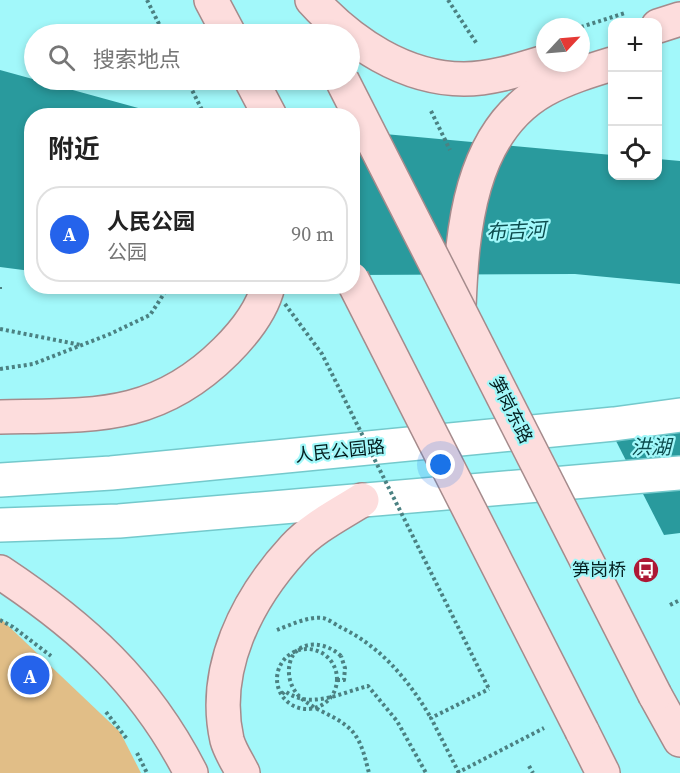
<!DOCTYPE html>
<html lang="zh">
<head>
<meta charset="utf-8">
<style>
	body { margin:0; font-family:"Source Serif 4","Noto Sans SC",serif; background:#f2f2f2; color:#222 }
	.controls { position:absolute; right:18px; top:18px; display:grid; overflow:hidden; border-radius:12px; box-shadow:0 3px 9px #0003 }
	.controls button { width:54px; height:54px; display:grid; place-items:center; padding:0; border:0; border-bottom:2px solid #e0e0e0; background:#fff; color:#222; font:30px sans-serif }
	.compass { position:absolute; left:536px; top:18px; width:54px; height:54px; border-radius:50%; background:#fff; box-shadow:0 3px 9px #0003; rotate:64deg }
	.you { position:absolute; left:441px; top:465px; width:21px; height:21px; margin:-15px; border:4px solid #fff; border-radius:50%; background:#1a73e8; box-shadow:0 0 0 9px #1a73e833 }
	.badge { display:grid; place-items:center; width:39px; height:39px; border-radius:50%; background:#2563eb; color:#fff; font-size:20px; font-weight:700 }
	.pin { position:absolute; translate:-50% -50%; border:3px solid #fff; box-shadow:0 2px 6px #0006 }
	.list { margin:0; padding:0; list-style:none }
	h2 { display:flex; justify-content:space-between; align-items:center; height:78px; margin:0; padding:0 24px; font-size:26px }
	h2 small { font-size:20px; font-weight:400; color:#767676 }
	.list li { display:grid; grid-template-columns:39px 1fr auto; gap:18px; align-items:center; box-sizing:border-box; height:96px; margin:0 12px 12px; padding:0 12px; border:2px solid #e0e0e0; border-radius:24px }
	.list b { display:block; font-size:22px; white-space:nowrap }
	.list p { margin:0; font-size:20px; white-space:nowrap; color:#767676 }
	.list em { font-size:20px; font-style:normal; color:#767676 }
	.icon { flex:none; width:33px; height:33px; fill:none; stroke:currentColor; stroke-width:2; stroke-linecap:round; stroke-linejoin:round }
	.map { position:relative; flex:none; width:680px; height:773px; overflow:hidden }
	.search { position:absolute; background:#fff; box-shadow:0 3px 9px #0003; left:24px; top:24px; width:336px; height:66px; display:flex; align-items:center; gap:15px; box-sizing:border-box; padding:0 21px; border-radius:33px; color:#767676; font-size:22px }
	.panel { position:absolute; background:#fff; box-shadow:0 3px 9px #0003; left:24px; top:108px; width:336px; height:186px; border-radius:24px }
	.map>svg:first-child { display:block }
	.green { fill:#e1be87 }
	.water { fill:#299a9d }
	.lines { fill:none; stroke-linecap:round; stroke-linejoin:round }
	.secondary-casing { stroke:#74c9cc; stroke-width:36 }
	.primary-casing { stroke:#a58b8c; stroke-width:36 }
	.path { stroke:#4b8182; stroke-width:4; stroke-dasharray:3 3; stroke-linecap:butt }
	.secondary { stroke:#fff; stroke-width:33 }
	.primary { stroke:#fddddd; stroke-width:33 }
	.primary-bridge-casing { stroke:#a58b8c; stroke-width:36; stroke-linecap:butt }
	.path-bridge { stroke:#4b8182; stroke-width:4; stroke-dasharray:3 3; stroke-linecap:butt }
	.primary-bridge { stroke:#fddddd; stroke-width:33 }
	.labels { text-anchor:middle; stroke-width:4.5; stroke-linejoin:round; paint-order:stroke }
	.street-label { font-size:18px; fill:#031e1f; stroke:#a2f8fa }
	.poi-label { font-size:18px; fill:#031e1f; stroke:#a2f8fa; text-anchor:end }
	.water-label { font-size:20px; font-style:italic; fill:#0c4c4e; stroke:#a2f8fa }
</style>
</head>
<body>
<div class="map">
<svg width="680" height="773" viewBox="0 0 680 773">
	<rect width="100%" height="100%" fill="#a2f8fa"/>
	<path class="green" d="M0,618L120,732L141,773H0Z"/>
	<g class="water">
		<path d="M0,70L160,114L175,115L32,116L31,271L0,267Z"/>
		<path d="M352,131L612,155V176H658V159L680,161V284L575,274L353,275Z"/>
		<path d="M680,398V533L664,535L615,439L664,401Z"/>
	</g>
	<g class="lines">
		<g class="secondary-casing">
			<g id="secondary">
				<path d="M0,480L111,473L614,424L680,415"/>
				<path d="M0,525L119,521L680,473"/>
			</g>
		</g>
		<g class="primary-casing">
			<g id="primary">
				<path d="M211,0L229,34"/>
				<path d="M312,0C351,43 405,79 464,79C491,79 519,70 545,62"/>
				<path d="M658,26L680,19"/>
				<path d="M251,80L270,116"/>
				<path d="M459,307C462,232 469,132 544,90C566,78 589,71 612,64"/>
				<path d="M0,417C92,415 156,421 226,351C243,334 262,311 268,286"/>
				<path d="M0,572C83,627 145,683 191,773"/>
				<path d="M655,695L680,740"/>
				<path d="M582,731L603,773"/>
				<path d="M243,773C238,763 230,751 227,740C211,669 247,599 294,548C312,528 340,514 362,500"/>
			</g>
		</g>
		<g class="path">
			<path d="M147,0L164,34"/>
			<path d="M448,0L477,44"/>
			<path d="M581,27L625,13"/>
			<path d="M187,80L205,116"/>
			<path d="M431,111L450,150"/>
			<path d="M0,287V289"/>
			<path d="M0,329L81,345"/>
			<path d="M0,369L33,364L110,334L150,315L169,286"/>
			<path d="M670,605L680,600"/>
			<path d="M0,620L13,627L51,656"/>
			<path d="M277,630C290,625 309,616 323,618C328,619 335,624 340,627C380,646 408,679 431,718"/>
			<path d="M337,680H344L345,668L341,656"/>
			<path d="M282,694L285,691C310,710 340,693 368,686L397,721L426,773"/>
			<path d="M106,712L127,739"/>
			<path d="M137,753L147,773"/>
			<path d="M529,766L533,773"/>
			<path d="M457,773L544,728"/>
			<path d="M459,773L431,718L489,689"/>
		</g>
		<use href="#secondary" class="secondary"/>
		<use href="#primary" class="primary"/>
		<g class="primary-bridge-casing">
			<g id="primary-bridge">
				<path d="M342,80L655,695"/>
				<path d="M352,279L582,731"/>
			</g>
		</g>
		<g class="path-bridge">
			<path d="M285,304L322,354L489,689"/>
			<circle cx="307" cy="679" r="30"/>
			<path d="M341,656C321,637 287,641 289,674C292,708 333,710 352,731C362,742 365,758 369,773"/>
		</g>
		<use href="#primary-bridge" class="primary-bridge"/>
	</g>
	<defs>
		<g id="bus-disc" transform="scale(1.35)"><circle r="9.5" fill="#ad1835" stroke="#a2f8fa"/><path d="M-5-6H5V4H4V6H2V4H-2V6H-4V4H-5ZM-3.5-4V0h7V-4ZM-3.5 1.2v1.5H-2V1.2ZM2 1.2v1.5H3.5V1.2Z" fill="#fff"/></g>
	</defs>
	<g fill-rule="evenodd">
		<use href="#bus-disc" x="646" y="570"/>
	</g>
	<g class="labels">
		<g class="street-label">
			<text transform="translate(511 410) rotate(63)" y="6">笋岗东路</text>
			<text transform="translate(340 451) rotate(-6)" y="6">人民公园路</text>
		</g>
		<g class="poi-label">
			<text x="626" y="576">笋岗桥</text>
		</g>
		<g class="water-label">
			<text transform="translate(516 231) rotate(-3)" y="7">布吉河</text>
			<text x="651" y="454">洪湖</text>
		</g>
	</g>
</svg>
<div class="controls">
<button>+</button>
<button>−</button>
<button><svg class="icon" aria-label="locate" viewBox="0 0 24 24"><circle cx="12" cy="12" r="6"/><path d="M12 2v4M12 18v4M2 12h4M18 12h4"/></svg></button>
</div>
<svg class="compass" viewBox="-18 -18 36 36"><path d="M0-13l5 13h-10z" fill="#e53935"/><path d="M0 13l5-13h-10z" fill="#767676"/></svg>
<div class="you"></div>
<div class="pin badge" style="left:30px;top:675px">A</div>
<div class="search"><svg class="icon" aria-label="search" viewBox="0 0 24 24"><circle cx="10" cy="10" r="6"/><path d="M15 15l6 6"/></svg>搜索地点</div>
<section class="panel">
<h2>附近<small></small></h2>
<ul class="list">
<li><span class="badge">A</span><div><b>人民公园</b><p>公园</p></div><em>90 m</em></li>
</ul>
</section>
</div>
</body>
</html>
